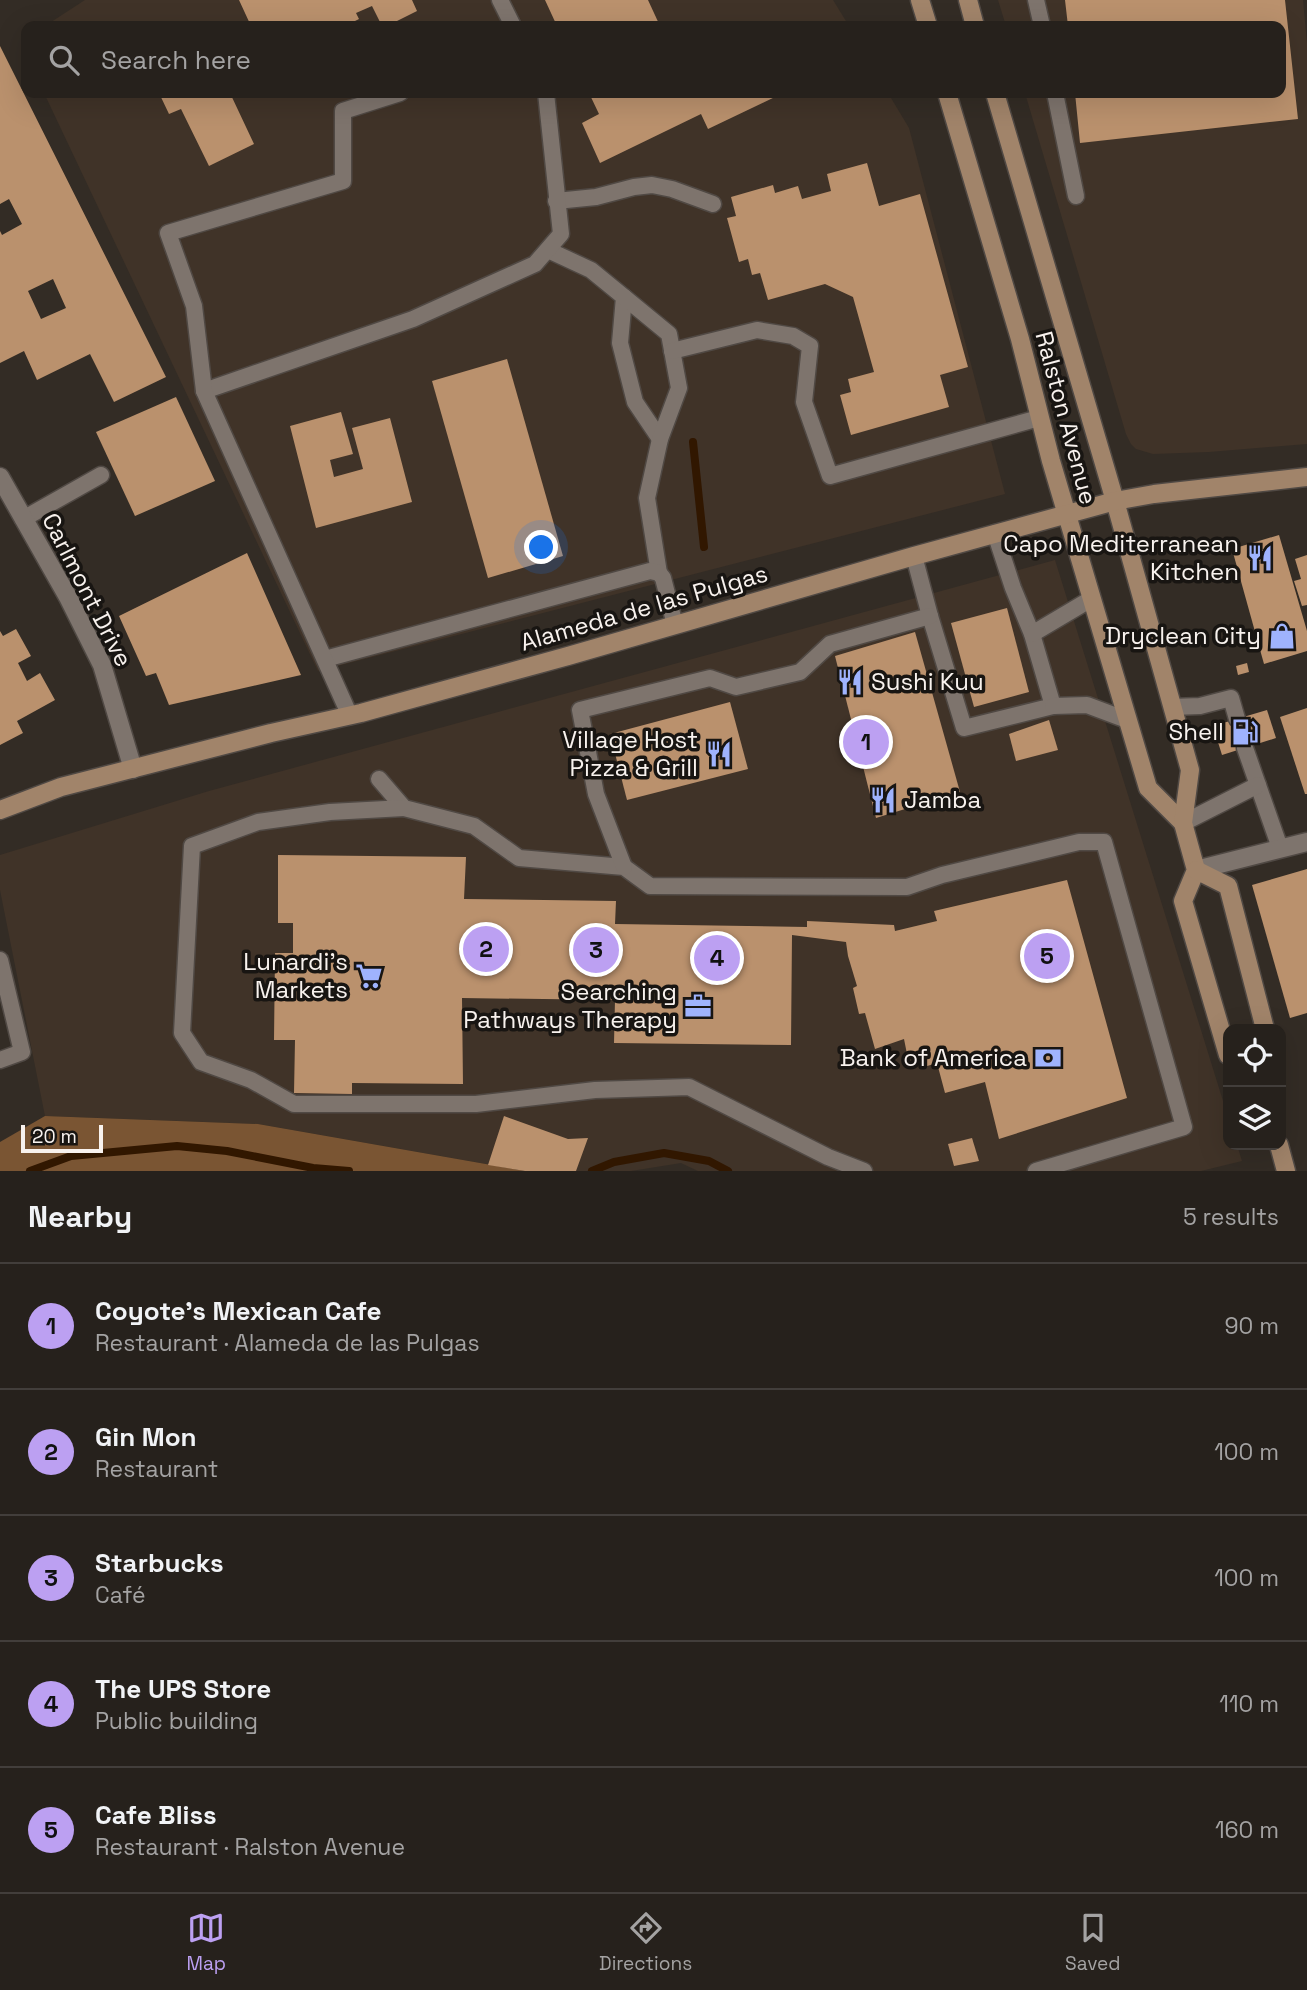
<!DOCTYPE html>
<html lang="en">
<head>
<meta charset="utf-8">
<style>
	body { margin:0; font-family:"Space Grotesk",sans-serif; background:#322e29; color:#f1f3f6 }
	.controls { position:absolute; right:21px; bottom:21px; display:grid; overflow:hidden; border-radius:14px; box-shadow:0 7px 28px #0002 }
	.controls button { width:63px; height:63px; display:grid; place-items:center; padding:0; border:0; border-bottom:2px solid #423e3b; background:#26211c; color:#f1f3f6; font:35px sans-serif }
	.scale { position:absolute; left:21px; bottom:18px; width:82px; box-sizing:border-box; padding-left:7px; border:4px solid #f8f2ee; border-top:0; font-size:19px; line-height:24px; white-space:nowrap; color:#f8f2ee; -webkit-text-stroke:5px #181512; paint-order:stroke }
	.you { position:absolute; left:542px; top:548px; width:24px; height:24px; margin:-18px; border:5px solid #fff; border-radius:50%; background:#1a73e8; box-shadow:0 0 0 10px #1a73e833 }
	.badge { display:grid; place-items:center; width:46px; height:46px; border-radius:50%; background:#bca0f2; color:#111; font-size:23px; font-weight:700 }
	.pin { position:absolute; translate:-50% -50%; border:4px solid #fff; box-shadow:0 2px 7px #0006 }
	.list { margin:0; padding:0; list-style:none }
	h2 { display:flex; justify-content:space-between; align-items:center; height:91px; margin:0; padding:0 28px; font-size:30px }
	h2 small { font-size:23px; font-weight:400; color:#a4a3a3 }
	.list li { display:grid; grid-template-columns:46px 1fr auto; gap:21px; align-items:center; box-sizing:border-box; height:126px; padding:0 28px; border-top:2px solid #423e3b }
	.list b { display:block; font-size:26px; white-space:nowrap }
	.list p { margin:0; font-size:23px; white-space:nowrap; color:#a4a3a3 }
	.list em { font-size:23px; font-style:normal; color:#a4a3a3 }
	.icon { flex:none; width:38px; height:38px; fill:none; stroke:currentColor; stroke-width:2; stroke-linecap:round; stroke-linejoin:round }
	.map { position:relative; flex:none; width:1307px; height:1171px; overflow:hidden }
	.search { position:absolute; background:#26211c; box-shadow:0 7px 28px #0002; left:21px; right:21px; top:21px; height:77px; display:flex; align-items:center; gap:18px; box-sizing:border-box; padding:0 24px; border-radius:14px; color:#a4a3a3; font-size:26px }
	.sheet { height:721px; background:#26211c }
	nav { display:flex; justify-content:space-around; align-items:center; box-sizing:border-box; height:98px; border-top:2px solid #423e3b; background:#26211c; font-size:19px; color:#a4a3a3 }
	nav a { display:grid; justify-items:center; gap:4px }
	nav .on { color:#bca0f2 }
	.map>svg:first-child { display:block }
	.built { fill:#403328 }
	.forest { fill:#7a5533 }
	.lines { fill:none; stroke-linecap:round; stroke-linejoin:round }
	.stream { stroke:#311700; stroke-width:8 }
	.building { fill:#ba916d; fill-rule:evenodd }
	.service-casing { stroke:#504944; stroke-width:19 }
	.minor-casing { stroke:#504944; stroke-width:21 }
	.tertiary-casing { stroke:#504944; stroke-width:21 }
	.secondary-casing { stroke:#504944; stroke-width:21 }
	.service { stroke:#7e746d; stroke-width:16 }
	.minor { stroke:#7e746d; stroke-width:18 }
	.tertiary { stroke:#7e746d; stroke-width:18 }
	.secondary { stroke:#a1846a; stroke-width:18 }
	.labels { text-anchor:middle; stroke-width:7; stroke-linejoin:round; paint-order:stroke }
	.street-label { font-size:24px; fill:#f8f2ee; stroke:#181512 }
	.poi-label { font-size:24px; fill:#f8f2ee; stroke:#181512; text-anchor:end }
</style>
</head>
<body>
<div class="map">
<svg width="1307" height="1171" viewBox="0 0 1307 1171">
	<rect width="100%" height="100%" fill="#332c25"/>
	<g class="built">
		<path d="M85,0H833L849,26H45Z"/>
		<path d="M998,0H1303L1307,43V444L1209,452L1153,454L1136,449L1131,444L1126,434L1025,93H1281V26H1006Z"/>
		<path d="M44,93H888L909,128L1005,494L318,671Z"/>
		<path d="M1055,560L1228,1117V1145H1237L1242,1161L1201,1171H698L681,1163L631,1171H525L258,1124L45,1116L0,890V855L209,791Z"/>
	</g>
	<path class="forest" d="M45,1116L258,1124L525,1171H0V1142Z"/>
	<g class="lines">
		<g class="stream">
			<path d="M693,442L704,547"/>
			<path d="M30,1171L71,1156L177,1146L227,1151L313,1168L349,1171"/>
			<path d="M592,1171L614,1162L664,1153L709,1161L728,1171"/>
		</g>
	</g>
	<g class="building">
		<path d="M239,0H412L417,11L387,26H382L372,6L356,13L359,19L345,26H251Z"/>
		<path d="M545,0H648L660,26H557Z"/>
		<path d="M1065,0H1285L1298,119L1080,143L1075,93H1281V26H1068Z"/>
		<path d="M0,46L166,377L114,402L90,354L37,380L24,351L0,363V231L2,235L22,224L9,199L0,204ZM53,279L66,308L41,319L28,291Z"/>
		<path d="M159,93H230L254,144L209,166L181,109L169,114Z"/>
		<path d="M589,93H775L777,96L708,129L701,114L600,163L582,123L599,114Z"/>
		<path d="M867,163L879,206L920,194L968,367L940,375L949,407L851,435L840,395L851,392L848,379L874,372L853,297L825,284L768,300L760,273L752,275L748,259L739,262L727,218L736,216L731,197L773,185L775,193L798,186L802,199L831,191L827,174Z"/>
		<path d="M507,359L563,556L488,578L432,381Z"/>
		<path d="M176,397L215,481L135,516L96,432Z"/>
		<path d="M341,412L353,454L330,460L334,477L363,469L352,428L390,418L412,502L316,528L290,426Z"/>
		<path d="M1279,535L1307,631V651L1264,664L1232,549Z"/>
		<path d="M247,553L301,675L169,705L156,673L146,676L119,616Z"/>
		<path d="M1307,555V605L1302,606L1294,581L1301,579L1295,559Z"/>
		<path d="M1007,608L1029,692L974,707L951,623Z"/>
		<path d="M16,629L31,656L18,663L27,681L40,673L55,700L17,721L23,733L0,745V631L3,636Z"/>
		<path d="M915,632L960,792L876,818L835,656Z"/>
		<path d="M1247,663L1249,672L1238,675L1236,666Z"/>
		<path d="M730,702L748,769L627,800L610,734Z"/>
		<path d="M1307,708V794H1305L1280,717Z"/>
		<path d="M1267,710L1276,738L1222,755L1213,726Z"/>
		<path d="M1049,720L1058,750L1016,761L1009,734Z"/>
		<path d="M278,855L466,857L464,899L616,901L615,924L807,927V921L894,925L895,931L937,921L934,911L1067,880L1127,1098L999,1139L985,1082L945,1093L937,1063L924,1067L921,1050L907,1054L904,1039L875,1049L865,1013L859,1014L853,988L857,986L848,956L846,942L792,935L791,1045L614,1043L615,1000L462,998L463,1084L352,1083V1094L294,1093L295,1040H274L275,953H293V923H278Z"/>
		<path d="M1307,869V1013L1290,1018L1252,885Z"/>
		<path d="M504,1116L568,1139L588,1138L576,1171H525L488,1165Z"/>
		<path d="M972,1138L979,1161L954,1166L948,1144Z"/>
	</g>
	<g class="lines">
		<g class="service-casing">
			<g id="service">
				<path d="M500,0L513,26"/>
				<path d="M1036,0L1042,26"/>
				<path d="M1055,93L1076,196"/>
				<path d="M556,201L596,197L634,187L652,185L672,189L713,204"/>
				<path d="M548,250L591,270L624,297L620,343L635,402L660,439"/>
				<path d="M624,297L669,334L679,388L660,439L647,498L659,573"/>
				<path d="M672,351L757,330L793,336L810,346L804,402L830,476L1039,418"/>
				<path d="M204,391L413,319L535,264L561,234L546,93"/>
				<path d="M23,519L101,475"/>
				<path d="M914,556L930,616L964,728L1053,706L1032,634L1013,588L995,533"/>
				<path d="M1032,634L1091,599"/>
				<path d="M325,659L650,571L659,573L663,578L675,625"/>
				<path d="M1053,706L1087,705L1127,720"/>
				<path d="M1172,707L1200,706L1231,698L1237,719"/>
				<path d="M350,716L204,391L194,306L168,233L343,181V111L400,93"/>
				<path d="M1245,748L1280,848"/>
				<path d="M379,779L404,808L474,826L519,858L624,867L650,886L907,887L942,875L1079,842H1104L1184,1127L1036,1171"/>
				<path d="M404,808L330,812L258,822L192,846L182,1033L201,1062L251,1080L294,1104H476L595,1090L689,1087L828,1157L864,1171"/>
				<path d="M1183,823L1258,785"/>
				<path d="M624,867L596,794L580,710L710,678L736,687L800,672L830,644L930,616"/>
				<path d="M0,960L22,1052L0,1060"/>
			</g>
		</g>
		<g class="minor-casing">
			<path id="minor" d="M1196,870L1307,842"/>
		</g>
		<g class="tertiary-casing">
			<path id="tertiary" d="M0,477L68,597L102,665L133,769"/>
		</g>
		<g class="secondary-casing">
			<g id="secondary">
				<path d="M920,0L928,26"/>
				<path d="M968,0L975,26"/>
				<path d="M947,93L1020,339L1051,461L1148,788L1183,823"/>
				<path d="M995,93L1115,501L1190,770L1183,823L1196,870L1183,901L1228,1055"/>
				<path d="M0,810L61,787L271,733L361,713L568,656L914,556L1115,501L1154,494L1307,477"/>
				<path d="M1196,870L1228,886L1265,1029"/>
				<path d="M1279,1145L1286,1171"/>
			</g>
		</g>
		<use href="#service" class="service"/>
		<use href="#minor" class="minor"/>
		<use href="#tertiary" class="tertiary"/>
		<use href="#secondary" class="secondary"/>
	</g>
	<defs>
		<g id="restaurant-bare" transform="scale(2.1)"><path d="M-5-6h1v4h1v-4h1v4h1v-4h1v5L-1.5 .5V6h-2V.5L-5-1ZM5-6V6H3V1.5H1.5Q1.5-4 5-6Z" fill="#9fb3fd" stroke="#181512" stroke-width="2.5" paint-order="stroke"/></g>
		<g id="shop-bare" transform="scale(2.1)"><path d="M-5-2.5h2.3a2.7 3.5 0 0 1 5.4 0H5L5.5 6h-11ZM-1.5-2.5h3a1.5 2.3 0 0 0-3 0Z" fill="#9fb3fd" stroke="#181512" stroke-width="2.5" paint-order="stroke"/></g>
		<g id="fuel-bare" transform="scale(2.1)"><path d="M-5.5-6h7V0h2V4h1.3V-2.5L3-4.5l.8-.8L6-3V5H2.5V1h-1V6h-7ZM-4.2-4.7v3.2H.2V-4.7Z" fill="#9fb3fd" stroke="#181512" stroke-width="2.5" paint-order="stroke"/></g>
		<g id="supermarket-bare" transform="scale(2.1)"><path d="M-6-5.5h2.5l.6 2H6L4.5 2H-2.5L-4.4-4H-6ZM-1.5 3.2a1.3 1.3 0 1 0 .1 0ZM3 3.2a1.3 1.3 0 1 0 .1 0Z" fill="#9fb3fd" stroke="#181512" stroke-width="2.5" paint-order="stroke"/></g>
		<g id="office-bare" transform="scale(2.1)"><path d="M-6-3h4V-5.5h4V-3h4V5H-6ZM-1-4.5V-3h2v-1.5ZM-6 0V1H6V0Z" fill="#9fb3fd" stroke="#181512" stroke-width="2.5" paint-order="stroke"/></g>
		<g id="bank-bare" transform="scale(2.1)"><path d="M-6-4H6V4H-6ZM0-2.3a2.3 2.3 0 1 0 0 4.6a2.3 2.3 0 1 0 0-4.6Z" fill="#9fb3fd" stroke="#181512" stroke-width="2.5" paint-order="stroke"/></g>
	</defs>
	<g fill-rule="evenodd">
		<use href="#restaurant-bare" x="1260" y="558"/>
		<use href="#shop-bare" x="1282" y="636"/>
		<use href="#restaurant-bare" x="850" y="682"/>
		<use href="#fuel-bare" x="1245" y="732"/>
		<use href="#restaurant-bare" x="719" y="754"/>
		<use href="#restaurant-bare" x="883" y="800"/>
		<use href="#supermarket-bare" x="369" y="976"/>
		<use href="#office-bare" x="698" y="1006"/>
		<use href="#bank-bare" x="1048" y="1058"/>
	</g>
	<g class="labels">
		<g class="street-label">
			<text transform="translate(1066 418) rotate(75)" y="8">Ralston Avenue</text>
			<text transform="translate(87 590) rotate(63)" y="8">Carlmont Drive</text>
			<text transform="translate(644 608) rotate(-16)" y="8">Alameda de las Pulgas</text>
		</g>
		<g class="poi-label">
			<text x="1239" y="552">Capo Mediterranean<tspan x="1239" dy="28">Kitchen</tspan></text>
			<text x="1261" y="644">Dryclean City</text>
			<text x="871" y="690" text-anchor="start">Sushi Kuu</text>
			<text x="1224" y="740">Shell</text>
			<text x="698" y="748">Village Host<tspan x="698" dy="28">Pizza &amp; Grill</tspan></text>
			<text x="904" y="808" text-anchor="start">Jamba</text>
			<text x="348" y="970">Lunardi's<tspan x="348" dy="28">Markets</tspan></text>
			<text x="677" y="1000">Searching<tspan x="677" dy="28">Pathways Therapy</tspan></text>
			<text x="1027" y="1066">Bank of America</text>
		</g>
	</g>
</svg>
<div class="controls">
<button><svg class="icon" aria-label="locate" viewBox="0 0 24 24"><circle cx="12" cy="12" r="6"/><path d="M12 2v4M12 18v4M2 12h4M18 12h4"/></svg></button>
<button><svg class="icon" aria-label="layers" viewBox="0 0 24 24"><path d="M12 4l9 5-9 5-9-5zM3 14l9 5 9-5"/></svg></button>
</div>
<div class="scale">20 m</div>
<div class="you"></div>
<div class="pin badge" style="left:866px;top:742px">1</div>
<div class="pin badge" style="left:486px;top:949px">2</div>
<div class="pin badge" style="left:596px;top:950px">3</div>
<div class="pin badge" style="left:717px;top:958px">4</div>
<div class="pin badge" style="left:1047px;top:956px">5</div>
<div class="search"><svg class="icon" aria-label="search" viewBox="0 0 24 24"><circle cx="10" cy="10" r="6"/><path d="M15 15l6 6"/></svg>Search here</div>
</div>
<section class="sheet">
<h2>Nearby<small>5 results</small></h2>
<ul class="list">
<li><span class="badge">1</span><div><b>Coyote's Mexican Cafe</b><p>Restaurant · Alameda de las Pulgas</p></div><em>90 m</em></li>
<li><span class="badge">2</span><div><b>Gin Mon</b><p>Restaurant</p></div><em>100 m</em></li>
<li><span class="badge">3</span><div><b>Starbucks</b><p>Café</p></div><em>100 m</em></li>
<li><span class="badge">4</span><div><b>The UPS Store</b><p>Public building</p></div><em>110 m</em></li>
<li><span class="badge">5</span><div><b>Cafe Bliss</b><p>Restaurant · Ralston Avenue</p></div><em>160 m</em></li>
</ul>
</section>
<nav>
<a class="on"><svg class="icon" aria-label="map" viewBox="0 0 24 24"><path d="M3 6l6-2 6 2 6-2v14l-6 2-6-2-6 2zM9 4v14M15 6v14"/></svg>Map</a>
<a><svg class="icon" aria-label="directions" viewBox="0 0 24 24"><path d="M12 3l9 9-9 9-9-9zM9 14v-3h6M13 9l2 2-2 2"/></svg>Directions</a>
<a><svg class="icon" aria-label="saved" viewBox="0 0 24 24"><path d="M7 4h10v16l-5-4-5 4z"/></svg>Saved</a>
</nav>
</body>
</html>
